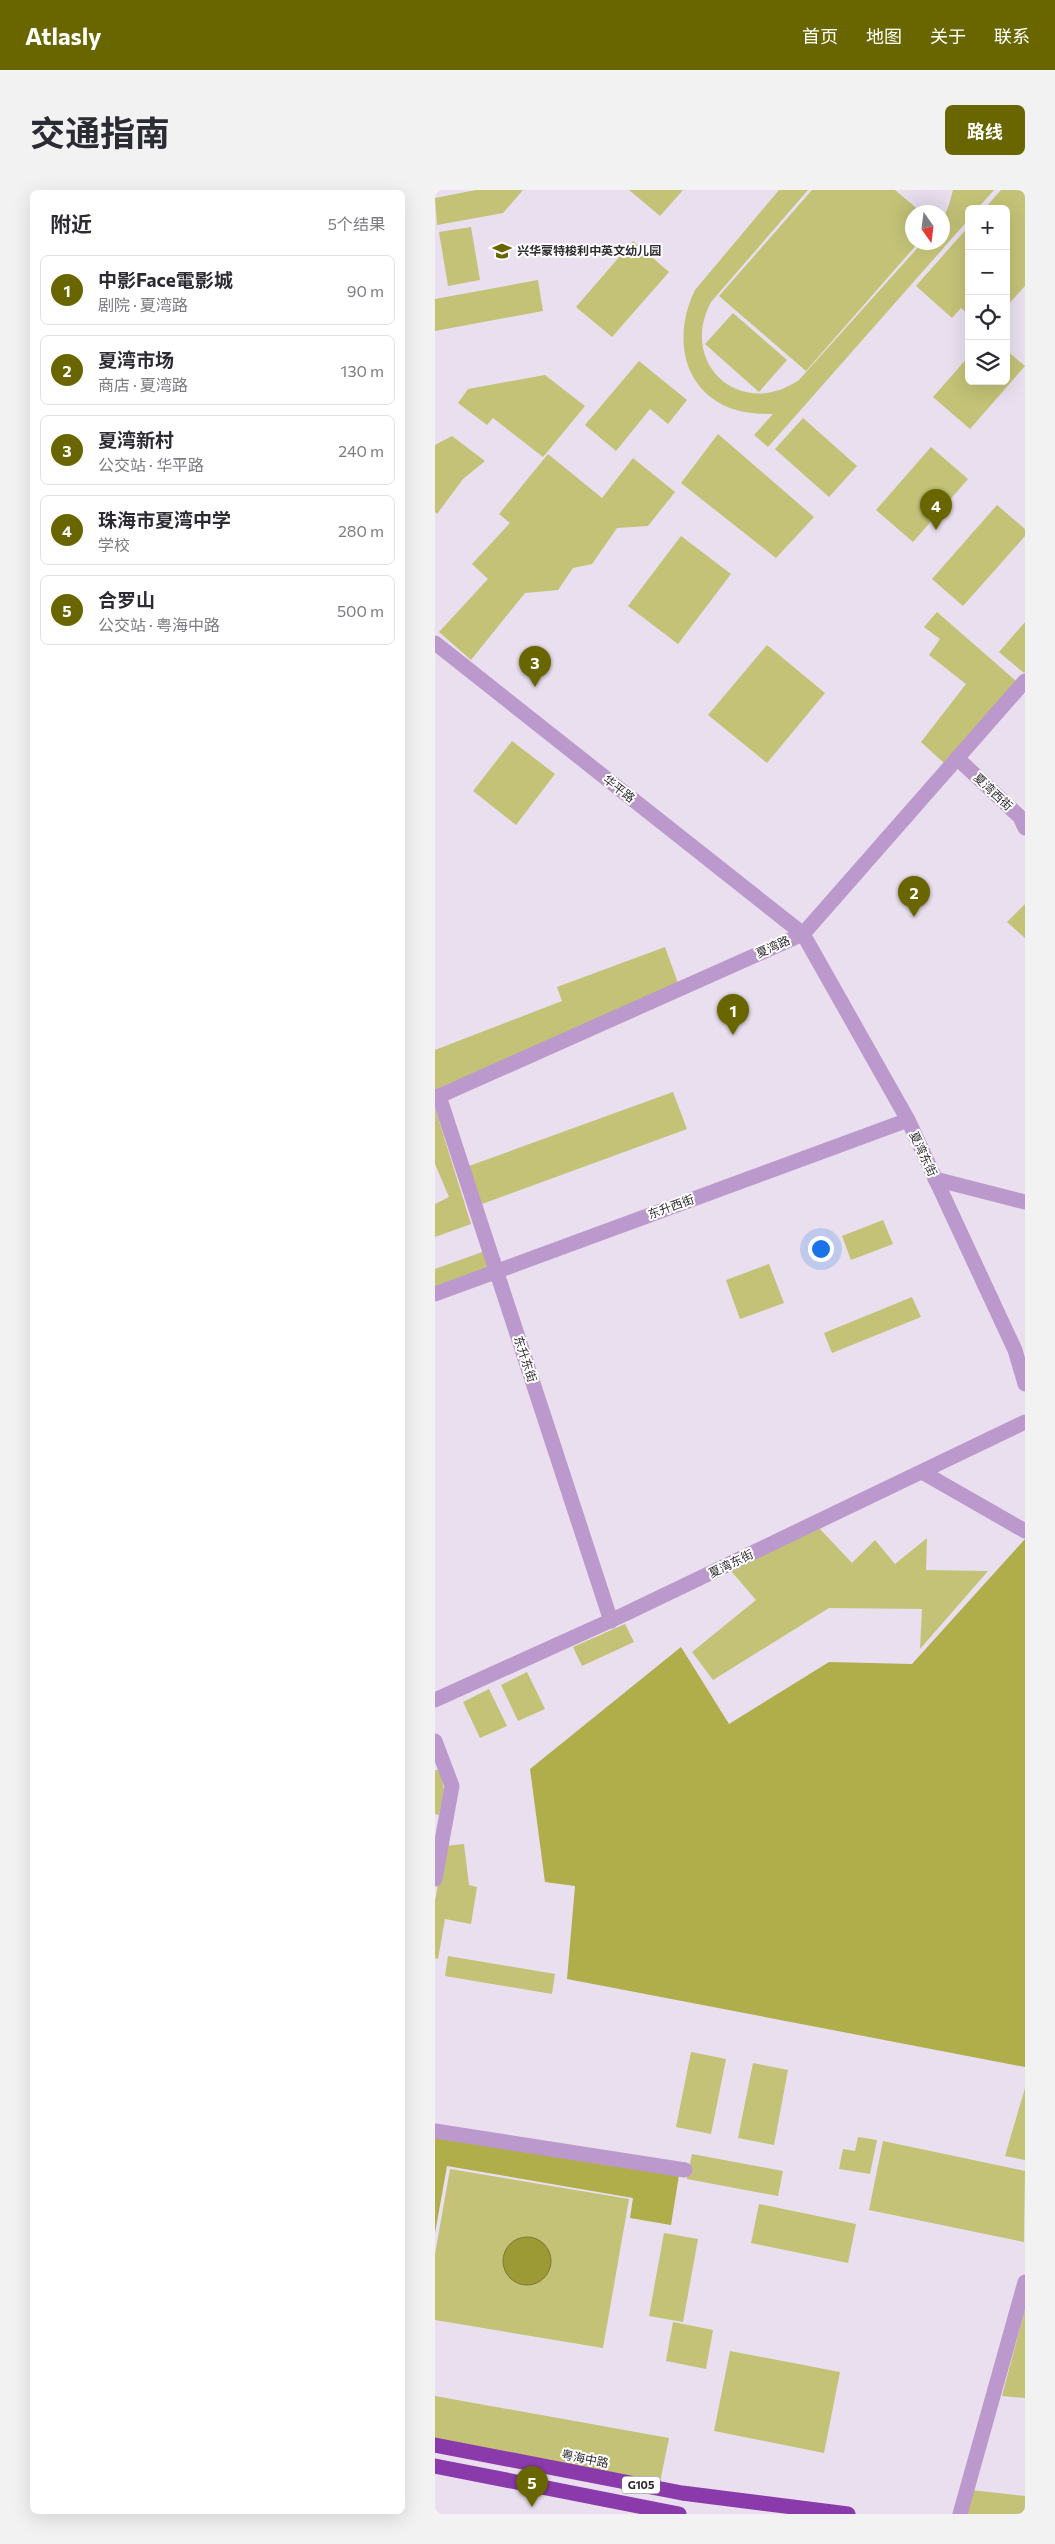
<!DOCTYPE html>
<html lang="zh">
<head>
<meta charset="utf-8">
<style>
	body { margin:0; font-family:Commissioner,"Noto Sans SC",sans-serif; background:#f2f2f3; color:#2b2b33 }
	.controls { position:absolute; right:15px; top:15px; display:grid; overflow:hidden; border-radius:8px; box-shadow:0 5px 20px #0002 }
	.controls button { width:45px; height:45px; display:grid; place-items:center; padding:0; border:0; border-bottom:1px solid #e1e1e2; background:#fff; color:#2b2b33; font:25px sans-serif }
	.compass { position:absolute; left:470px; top:15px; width:45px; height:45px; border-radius:50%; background:#fff; box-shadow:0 5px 20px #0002; rotate:166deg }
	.you { position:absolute; left:385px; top:1058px; width:18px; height:18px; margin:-12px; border:4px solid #fff; border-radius:50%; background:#1a73e8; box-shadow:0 0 0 8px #1a73e833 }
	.badge { display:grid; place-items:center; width:32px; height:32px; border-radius:50%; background:#696600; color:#fff; font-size:16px; font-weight:700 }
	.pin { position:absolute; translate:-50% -41px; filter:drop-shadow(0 1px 2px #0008) }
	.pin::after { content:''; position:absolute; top:26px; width:18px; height:15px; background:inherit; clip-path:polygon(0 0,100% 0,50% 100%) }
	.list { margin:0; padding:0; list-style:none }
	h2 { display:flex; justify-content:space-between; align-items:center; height:65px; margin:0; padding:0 20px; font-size:21px }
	h2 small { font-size:16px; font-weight:400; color:#7c7c81 }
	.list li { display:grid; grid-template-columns:32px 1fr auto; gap:15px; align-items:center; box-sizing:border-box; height:70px; margin:0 10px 10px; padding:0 10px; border:1px solid #e1e1e2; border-radius:8px }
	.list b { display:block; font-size:19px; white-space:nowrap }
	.list p { margin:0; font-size:16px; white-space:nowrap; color:#7c7c81 }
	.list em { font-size:16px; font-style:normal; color:#7c7c81 }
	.icon { flex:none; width:28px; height:28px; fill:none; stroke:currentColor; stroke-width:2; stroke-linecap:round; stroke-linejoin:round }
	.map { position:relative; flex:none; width:590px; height:2324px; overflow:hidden; border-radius:8px }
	header { display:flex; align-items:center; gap:30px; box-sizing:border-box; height:70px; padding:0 25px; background:#696600; color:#fff }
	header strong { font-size:24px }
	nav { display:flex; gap:28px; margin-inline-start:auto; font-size:18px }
	.intro { display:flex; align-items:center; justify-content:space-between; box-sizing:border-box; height:120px; padding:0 30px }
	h1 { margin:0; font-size:35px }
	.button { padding:12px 22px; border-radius:8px; background:#696600; color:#fff; font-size:18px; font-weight:700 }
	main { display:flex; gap:30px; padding:0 30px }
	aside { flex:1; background:#fff; border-radius:8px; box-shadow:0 5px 20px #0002 }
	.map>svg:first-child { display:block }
	.green { fill:#c3c277 }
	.forest { fill:#afae4b }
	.water { fill:#9c9a35; stroke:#7b7934 }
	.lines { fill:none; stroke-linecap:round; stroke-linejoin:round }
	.minor { stroke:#bc99cc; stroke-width:15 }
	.highway { stroke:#8a3aab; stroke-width:15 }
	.labels { text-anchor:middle; stroke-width:4; stroke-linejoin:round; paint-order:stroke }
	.shield { fill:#fff; stroke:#6d6b6f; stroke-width:1 }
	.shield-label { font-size:11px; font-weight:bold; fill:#2f2b31 }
	.poi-label { font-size:12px; font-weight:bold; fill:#2f2b31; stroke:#fff; text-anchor:start }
	.street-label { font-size:12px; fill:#2f2b31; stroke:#fff }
</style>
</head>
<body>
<header>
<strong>Atlasly</strong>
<nav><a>首页</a><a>地图</a><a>关于</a><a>联系</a></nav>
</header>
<div class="intro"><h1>交通指南</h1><a class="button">路线</a></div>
<main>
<aside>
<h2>附近<small>5个结果</small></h2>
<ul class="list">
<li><span class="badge">1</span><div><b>中影Face電影城</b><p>剧院 · 夏湾路</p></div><em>90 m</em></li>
<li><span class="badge">2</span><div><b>夏湾市场</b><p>商店 · 夏湾路</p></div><em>130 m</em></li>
<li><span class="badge">3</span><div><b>夏湾新村</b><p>公交站 · 华平路</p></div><em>240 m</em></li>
<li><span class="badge">4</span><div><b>珠海市夏湾中学</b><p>学校</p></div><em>280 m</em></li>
<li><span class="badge">5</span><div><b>合罗山</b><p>公交站 · 粤海中路</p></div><em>500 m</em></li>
</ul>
</aside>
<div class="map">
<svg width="590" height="2324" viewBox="0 0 590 2324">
	<rect width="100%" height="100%" fill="#e9dfee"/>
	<g class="green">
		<path d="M41,0H88L68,23L2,35L0,8Z"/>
		<path d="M194,0H248L225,26Z"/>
		<path d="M344,0H373L276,112C243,174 306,230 364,190L487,53L508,52V29L514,15L518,0H559L542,19H534V29L333,257L319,245L338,224C321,224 304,223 288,215C244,192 240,141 260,100Z"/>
		<path d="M377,0H460L486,22H478V52L483,53L371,181L284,106Z"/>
		<path d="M566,0H590V96L571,117V19H549Z"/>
		<path d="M534,36V125L526,118L517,128L481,96Z"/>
		<path d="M36,37L45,90L13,96L4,42Z"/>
		<path d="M198,51L234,82L177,147L141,117Z"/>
		<path d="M103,90L108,121L0,141V109Z"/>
		<path d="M298,123L352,170L324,202L270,154Z"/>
		<path d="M571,160L590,176L535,239L498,207L534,166V191H571Z"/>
		<path d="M204,171L252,210L233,234L215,219L181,261L150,235Z"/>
		<path d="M110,185L150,216L108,267L58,228L52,235L23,213L33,199Z"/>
		<path d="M368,228L422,276L394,307L340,259Z"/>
		<path d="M283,244L379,327L341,368L246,293Z"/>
		<path d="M17,246L50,271L28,289L2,324L0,322V255Z"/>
		<path d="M496,257L533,289L478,352L441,320Z"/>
		<path d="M113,264L167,308L198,268L240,302L213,336L182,338L157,374L138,378L123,400L90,403L36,470L4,442L53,389L37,374L75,333L64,324Z"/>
		<path d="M562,315L590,339V346L528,416L497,389Z"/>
		<path d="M246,346L296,384L243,454L193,416Z"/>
		<path d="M502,422L581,491L510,574L486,552L531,494L494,465L505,449L489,437Z"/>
		<path d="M590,432V481L589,483L564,462Z"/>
		<path d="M332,455L390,503L332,573L273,525Z"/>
		<path d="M77,551L120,584L81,635L38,601Z"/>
		<path d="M590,714V748L572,732Z"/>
		<path d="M230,757L243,793L0,900V860L127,811L122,797Z"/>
		<path d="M238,902L252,939L47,1014L34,976Z"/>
		<path d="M0,918L36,1034L0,1047V1014L14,1007L0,974Z"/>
		<path d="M448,1030L458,1054L416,1070L407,1046Z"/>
		<path d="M50,1061L56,1078L0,1099V1079Z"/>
		<path d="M334,1074L349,1113L305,1129L291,1090Z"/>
		<path d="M477,1107L486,1127L397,1163L389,1143Z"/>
		<path d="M384,1338L417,1373L440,1350L460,1374L492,1348L491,1380L553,1381L485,1459L487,1419L394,1418L278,1490L257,1462L321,1410L296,1381Z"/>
		<path d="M190,1434L199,1452L147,1476L138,1457Z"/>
		<path d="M92,1482L110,1519L83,1531L66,1495Z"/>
		<path d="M54,1499L72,1536L45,1548L28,1512Z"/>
		<path d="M0,1580H5L9,1600L4,1625L0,1624Z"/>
		<path d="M29,1654L34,1695L42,1697L36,1734L10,1729L3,1769L0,1768V1711L10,1656Z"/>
		<path d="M13,1766L120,1784L117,1804L10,1786Z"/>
		<path d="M256,1862L291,1869L276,1944L241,1937Z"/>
		<path d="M318,1873L353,1880L339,1955L303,1948Z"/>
		<path d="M590,1898V1970L570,1966Z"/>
		<path d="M423,1947L442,1950L435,1984L404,1979L408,1959L420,1961Z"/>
		<path d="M448,1951L590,1981L589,2052L434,2020Z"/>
		<path d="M257,1964L348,1981L343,2006L252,1989Z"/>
		<path d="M15,1979L194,2009L168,2158L0,2130V2064Z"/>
		<path d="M324,2014L421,2034L413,2073L316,2053Z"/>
		<path d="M229,2043L263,2049L248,2132L214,2126Z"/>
		<path d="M590,2119V2208L567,2206Z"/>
		<path d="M238,2132L278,2140L271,2179L231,2171Z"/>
		<path d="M295,2161L405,2182L389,2263L279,2241Z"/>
		<path d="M0,2206L234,2248L225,2292L0,2250Z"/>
		<path d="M536,2300L590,2306V2324H529Z"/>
	</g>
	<g class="forest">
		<path d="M590,1349V1877L132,1789L140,1696L110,1692L95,1579L246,1457L294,1534L394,1472L477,1474Z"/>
		<path d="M0,1946L244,1985L236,2035L195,2028L198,2008L12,1976L0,2043Z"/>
	</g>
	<circle class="water" cx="92" cy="2071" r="24"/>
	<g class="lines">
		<g class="minor">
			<path d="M0,453L368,744L473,930L580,1160L590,1194"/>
			<path d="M522,568L585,627L590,638"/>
			<path d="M4,906L176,1431"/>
			<path d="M0,908L368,744L590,491"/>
			<path d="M500,989L590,1012"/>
			<path d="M0,1104L473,930"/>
			<path d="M487,1282L590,1341"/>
			<path d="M0,1510L190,1424L590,1232"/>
			<path d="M0,1551L17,1596L0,1689"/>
			<path d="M0,1941L250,1980"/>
			<path d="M525,2324L590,2092"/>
		</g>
		<g class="highway">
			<path d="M0,2255L247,2303L413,2324"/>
			<path d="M0,2276L244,2324"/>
		</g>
	</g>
	<defs>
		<g id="school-bare" transform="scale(1.5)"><path d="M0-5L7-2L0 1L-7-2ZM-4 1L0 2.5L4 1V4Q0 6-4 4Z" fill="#696600" stroke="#fff" stroke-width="2.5" paint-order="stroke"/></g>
	</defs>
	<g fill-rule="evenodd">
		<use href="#school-bare" x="67" y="61"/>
	</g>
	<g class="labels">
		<rect class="shield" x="187" y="2286.5" width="38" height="17" rx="4"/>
		<g class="shield-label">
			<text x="206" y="2299">G105</text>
		</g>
		<g class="poi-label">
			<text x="82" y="65">兴华蒙特梭利中英文幼儿园</text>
		</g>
		<g class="street-label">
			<text transform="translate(184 599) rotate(38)" y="4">华平路</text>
			<text transform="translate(558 602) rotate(43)" y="4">夏湾西街</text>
			<text transform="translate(338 757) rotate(-24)" y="4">夏湾路</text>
			<text transform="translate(488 964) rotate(65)" y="4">夏湾东街</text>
			<text transform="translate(236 1017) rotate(-20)" y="4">东升西街</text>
			<text transform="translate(90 1169) rotate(72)" y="4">东升东街</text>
			<text transform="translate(296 1374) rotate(-26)" y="4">夏湾东街</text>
			<text transform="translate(150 2269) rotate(11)" y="4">粤海中路</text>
		</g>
	</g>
</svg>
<div class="controls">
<button>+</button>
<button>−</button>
<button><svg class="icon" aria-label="locate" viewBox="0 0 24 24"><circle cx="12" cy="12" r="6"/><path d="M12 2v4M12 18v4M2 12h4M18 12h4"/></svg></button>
<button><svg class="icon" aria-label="layers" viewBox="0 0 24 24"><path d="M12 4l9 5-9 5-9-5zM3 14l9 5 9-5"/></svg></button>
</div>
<svg class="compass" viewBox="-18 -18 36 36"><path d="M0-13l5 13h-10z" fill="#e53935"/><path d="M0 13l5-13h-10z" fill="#7c7c81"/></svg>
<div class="you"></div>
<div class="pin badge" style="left:298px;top:845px">1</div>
<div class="pin badge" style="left:479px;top:727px">2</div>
<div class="pin badge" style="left:100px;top:497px">3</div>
<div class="pin badge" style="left:501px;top:340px">4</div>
<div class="pin badge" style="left:97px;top:2317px">5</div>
</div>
</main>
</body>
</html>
